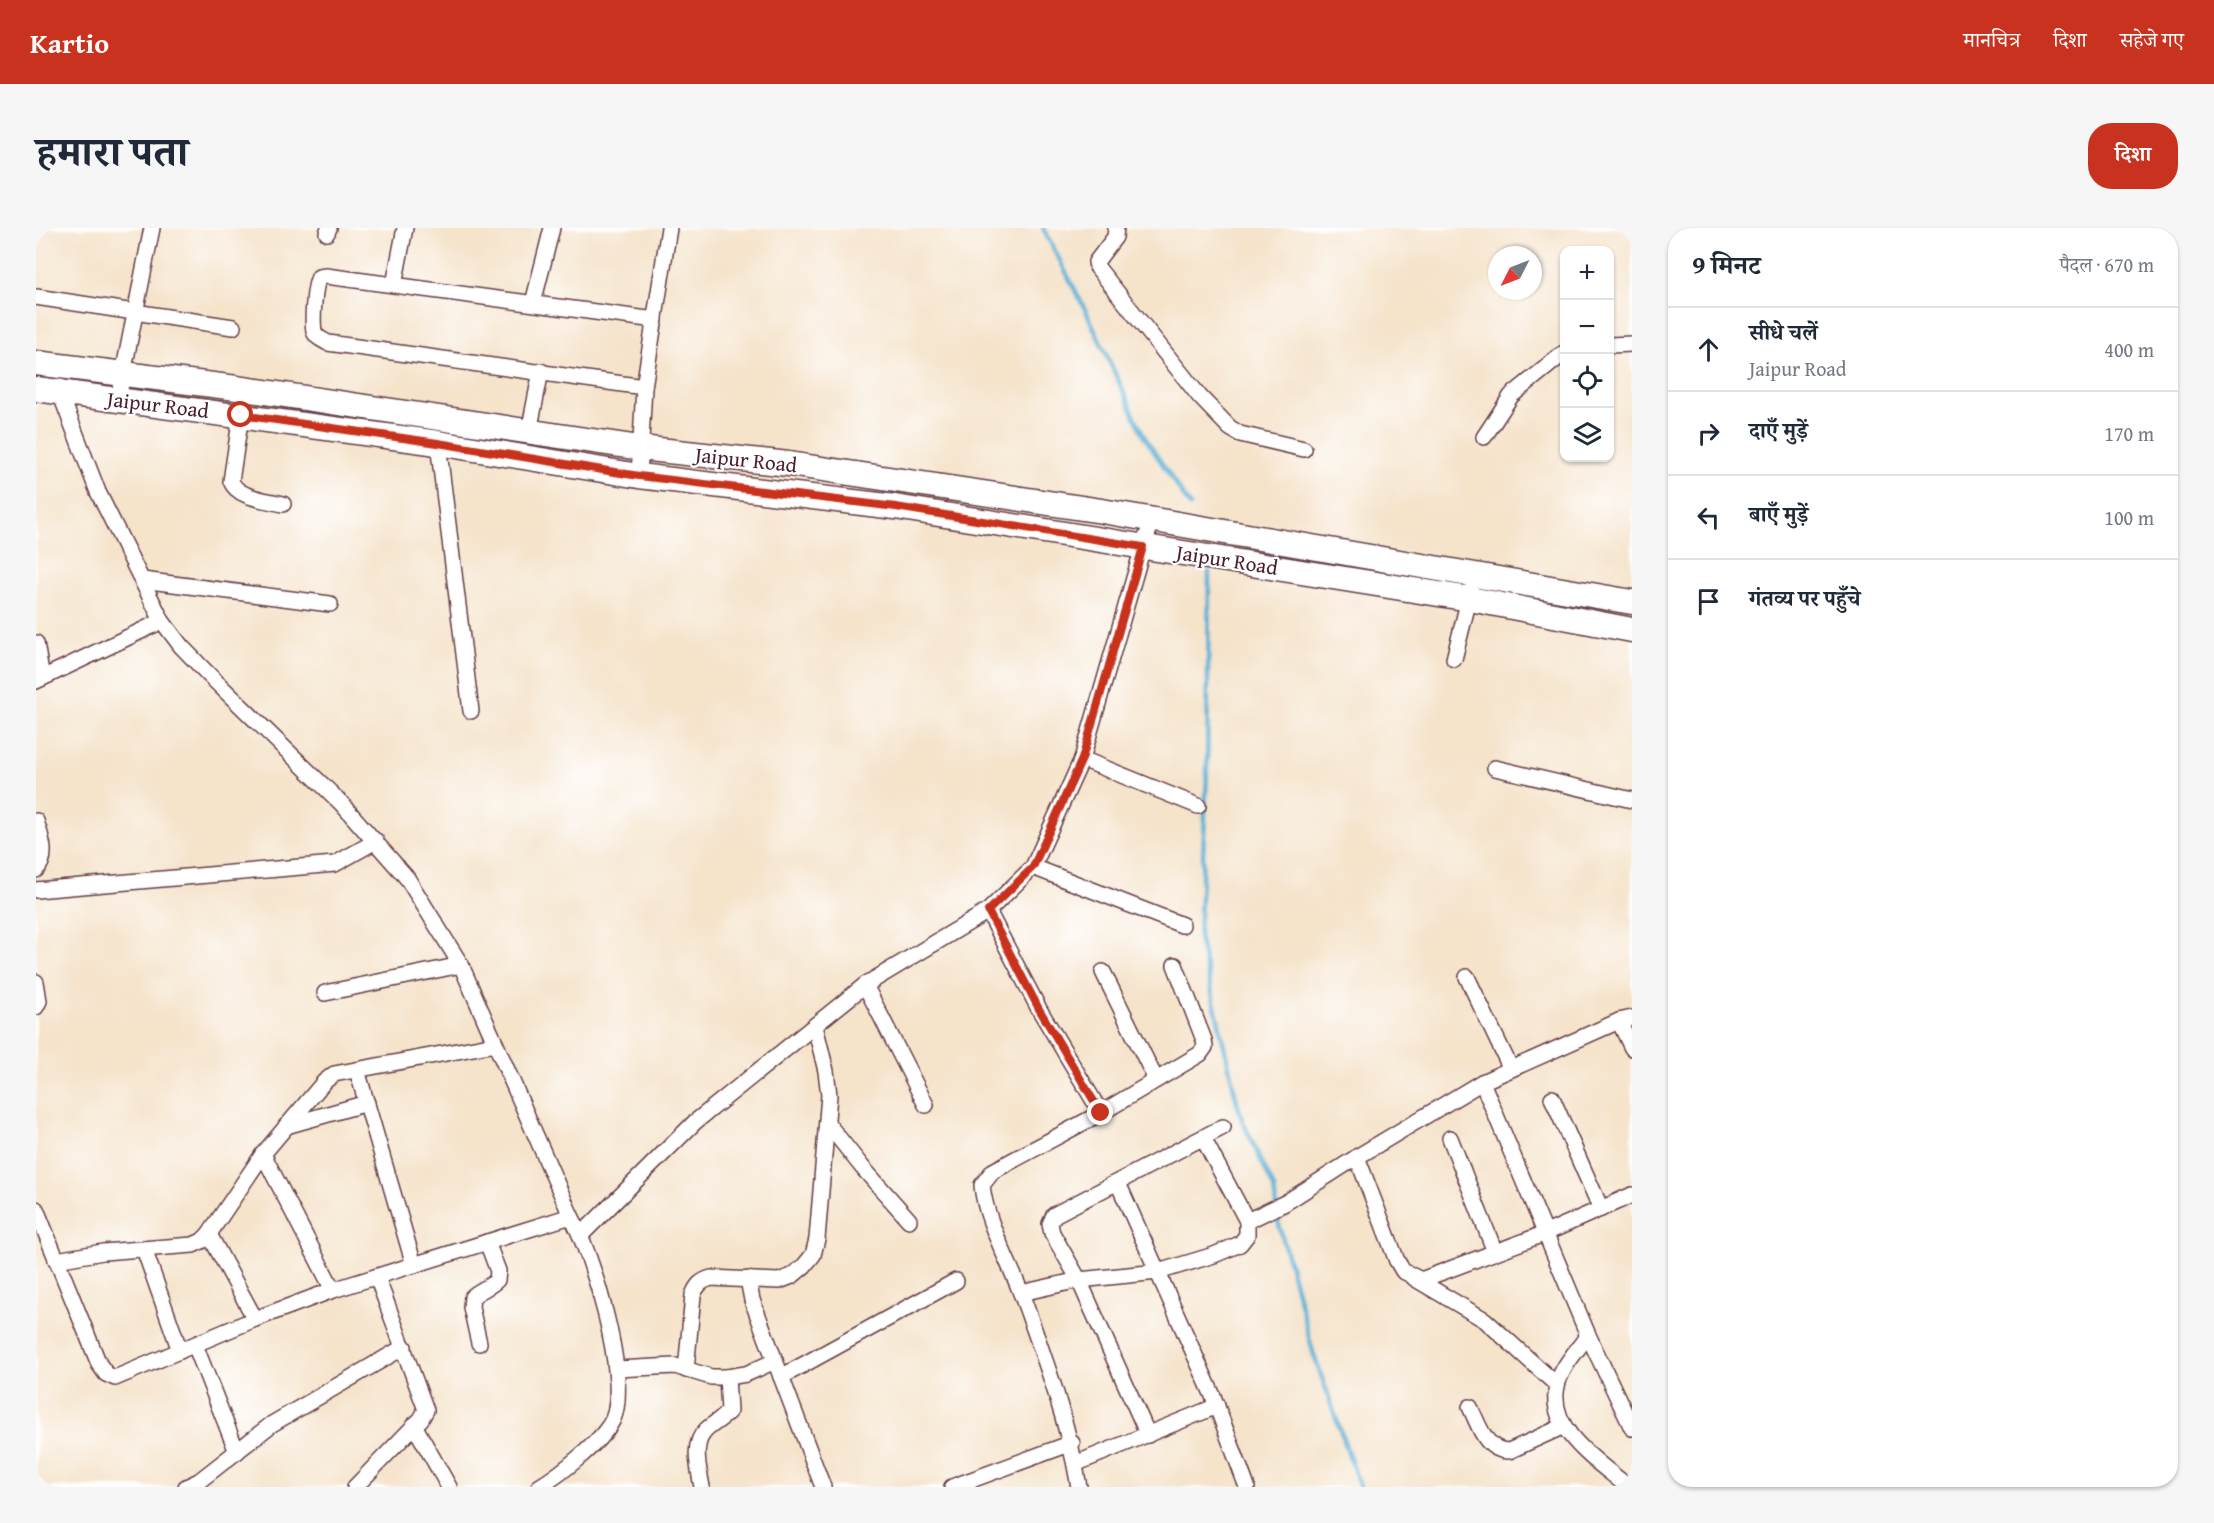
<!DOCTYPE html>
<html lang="hi">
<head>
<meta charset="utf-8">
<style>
	body { margin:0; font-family:"Gentium Book Plus","Noto Serif Devanagari",serif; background:#f6f6f7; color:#1f2937 }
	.controls { position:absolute; right:18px; top:18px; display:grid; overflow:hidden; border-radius:12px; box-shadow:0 2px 4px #0004 }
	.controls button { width:54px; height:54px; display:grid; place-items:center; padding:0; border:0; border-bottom:2px solid #e0e1e3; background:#fff; color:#1f2937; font:30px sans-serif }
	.compass { position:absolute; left:1452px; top:18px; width:54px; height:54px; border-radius:50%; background:#fff; box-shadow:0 2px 4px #0004; rotate:228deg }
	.stop { position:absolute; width:18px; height:18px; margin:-14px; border:4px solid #c8321e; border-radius:50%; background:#fff }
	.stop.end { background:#c8321e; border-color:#fff; box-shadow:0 2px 6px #0008 }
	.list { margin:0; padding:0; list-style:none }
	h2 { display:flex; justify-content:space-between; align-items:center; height:78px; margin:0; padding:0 24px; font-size:26px }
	h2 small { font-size:20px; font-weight:400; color:#747a83 }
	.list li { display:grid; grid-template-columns:39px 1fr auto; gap:18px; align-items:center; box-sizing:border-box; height:84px; padding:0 24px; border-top:2px solid #e0e1e3 }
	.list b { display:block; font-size:22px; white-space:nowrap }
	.list p { margin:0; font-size:20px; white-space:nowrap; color:#747a83 }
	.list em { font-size:20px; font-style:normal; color:#747a83 }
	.icon { flex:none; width:33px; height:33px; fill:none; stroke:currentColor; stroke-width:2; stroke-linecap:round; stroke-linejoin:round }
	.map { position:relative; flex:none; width:1596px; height:1259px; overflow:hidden; border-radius:24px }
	header { display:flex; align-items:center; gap:36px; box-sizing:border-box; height:84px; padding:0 30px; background:#c8321e; color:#fff }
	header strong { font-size:28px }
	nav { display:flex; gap:33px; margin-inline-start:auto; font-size:21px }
	.intro { display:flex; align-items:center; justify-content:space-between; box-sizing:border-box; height:144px; padding:0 36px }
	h1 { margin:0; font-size:42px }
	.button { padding:15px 27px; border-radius:24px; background:#c8321e; color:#fff; font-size:21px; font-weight:700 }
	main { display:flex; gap:36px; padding:0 36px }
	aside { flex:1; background:#fff; border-radius:24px; box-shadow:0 2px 4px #0004 }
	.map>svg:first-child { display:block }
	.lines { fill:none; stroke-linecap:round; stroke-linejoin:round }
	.stream { stroke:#57aed4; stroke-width:4.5 }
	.street-casing { stroke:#643c43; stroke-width:18 }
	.primary-casing { stroke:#643c43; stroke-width:27 }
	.street { stroke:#fff; stroke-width:15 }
	.primary { stroke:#fff; stroke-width:24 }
	.route { stroke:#c8321e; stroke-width:8 }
	.labels { text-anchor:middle; stroke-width:4.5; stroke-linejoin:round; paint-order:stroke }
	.street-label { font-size:21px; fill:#4a1f2b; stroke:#fff }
</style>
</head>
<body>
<header>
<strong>Kartio</strong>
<nav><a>मानचित्र</a><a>दिशा</a><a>सहेजे गए</a></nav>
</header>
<div class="intro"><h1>हमारा पता</h1><a class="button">दिशा</a></div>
<main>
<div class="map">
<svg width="1596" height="1259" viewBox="0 0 1596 1259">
	<rect width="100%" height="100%" fill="#fff"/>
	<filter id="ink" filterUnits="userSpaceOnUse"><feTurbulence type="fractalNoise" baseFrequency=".0167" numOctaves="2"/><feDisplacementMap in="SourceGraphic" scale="12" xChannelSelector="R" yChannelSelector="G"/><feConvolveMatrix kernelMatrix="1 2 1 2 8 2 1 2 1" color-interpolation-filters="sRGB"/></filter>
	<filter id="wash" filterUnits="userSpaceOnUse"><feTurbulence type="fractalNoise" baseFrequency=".008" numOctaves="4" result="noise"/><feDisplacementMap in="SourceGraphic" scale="24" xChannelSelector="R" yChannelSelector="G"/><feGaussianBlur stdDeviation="1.35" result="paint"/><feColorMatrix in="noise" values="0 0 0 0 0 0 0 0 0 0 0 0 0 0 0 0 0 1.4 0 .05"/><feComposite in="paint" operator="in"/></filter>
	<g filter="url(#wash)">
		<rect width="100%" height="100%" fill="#f5e3ca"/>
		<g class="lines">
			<g class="stream">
				<path d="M1007,0L1051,85L1108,208L1154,278"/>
				<path d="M1173,344L1171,545L1163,709L1202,878L1207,894L1238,960L1242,993L1277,1124L1324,1259"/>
			</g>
		</g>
	</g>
	<g filter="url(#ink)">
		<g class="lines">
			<g class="street-casing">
				<g id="street">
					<path d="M1080,0L1079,9L1060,34L1061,39L1164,169L1194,200L1204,206L1268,221"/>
					<path d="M291,5L293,0"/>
					<path d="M358,57L369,0"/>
					<path d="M0,69L197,99"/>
					<path d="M497,75L516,0"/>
					<path d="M1574,117L1596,116"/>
					<path d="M24,159V165L62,264L126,393L145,418L172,446L305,575L371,650L425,737L535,988C556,1025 594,1151 577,1191C567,1213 523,1247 503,1259"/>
					<path d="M608,159L292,115C287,112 280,110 278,103C276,93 278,58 283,49L290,48L619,92"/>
					<path d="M82,171L116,0"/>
					<path d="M205,187L195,253C201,270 231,272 247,276"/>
					<path d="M493,204L505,143"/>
					<path d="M1448,209L1475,168L1528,125"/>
					<path d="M402,215L435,483"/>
					<path d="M603,248L608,159L633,0"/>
					<path d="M106,352L294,376"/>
					<path d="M0,415L6,450"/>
					<path d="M1418,431L1435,363"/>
					<path d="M0,453L126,393"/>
					<path d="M1046,531L1162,578"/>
					<path d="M1459,540L1596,572"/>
					<path d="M0,593C5,609 13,629 0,642"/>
					<path d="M997,639L1146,697"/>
					<path d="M0,662L299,636L340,613"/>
					<path d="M952,683L1003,781L1065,885"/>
					<path d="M1067,744L1120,852"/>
					<path d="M1431,749L1475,841"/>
					<path d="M0,754L3,773L0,779"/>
					<path d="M829,757L890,877"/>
					<path d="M289,765L425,737"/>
					<path d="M1596,790L1583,793L1446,854L1552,1107L1596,1200"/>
					<path d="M1583,793L1596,820"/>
					<path d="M321,842L378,1037"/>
					<path d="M1516,870L1565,981"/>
					<path d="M791,895L826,939L873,992"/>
					<path d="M250,898L331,875"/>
					<path d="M1414,910L1459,1024"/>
					<path d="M227,926L297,1062"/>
					<path d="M1321,929L1361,1033L1367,1043L1385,1052L1510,1005L1596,967"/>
					<path d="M1082,955L1177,1168L1211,1259"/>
					<path d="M0,981L63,1136L70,1146L79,1150L219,1091L297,1062L535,988"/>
					<path d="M1211,993L1249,975L1321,929L1446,854"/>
					<path d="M173,1006L219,1091"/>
					<path d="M546,1006L659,894L829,757L952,683L997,639L1046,531L1107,319L1116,293"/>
					<path d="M108,1021L144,1123"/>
					<path d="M20,1032L67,1024L157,1017L166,1013L173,1006L227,926L288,854L298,846L459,816"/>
					<path d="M1378,1050L1449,1092L1521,1157"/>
					<path d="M712,1051L716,1072L787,1259"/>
					<path d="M985,1065L1043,1052L1122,1044L1178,1027L1204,1016L1211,1007V993L1167,910"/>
					<path d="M1552,1107C1541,1123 1525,1139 1521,1158C1511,1203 1563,1234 1592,1259"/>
					<path d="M443,1115L435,1079L436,1069C443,1062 453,1060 461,1052L462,1043L451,1014"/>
					<path d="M159,1117L201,1224"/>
					<path d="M581,1141L639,1138L675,1149H691L710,1146L739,1133"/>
					<path d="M650,1142L657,1067C661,1057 665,1053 675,1050L743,1053L756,1048L768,1038L777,1027L781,1011L793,867L790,843L779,798"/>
					<path d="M745,1149L920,1053"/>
					<path d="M1434,1179C1443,1197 1449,1223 1473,1223L1528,1198"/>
					<path d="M378,1197L413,1259"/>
					<path d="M1112,1207L1043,1052L1016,1005L1014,996L1018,987L1187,899"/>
					<path d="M1039,1236L1181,1178"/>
					<path d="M150,1259L163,1253L236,1196L368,1119"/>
					<path d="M319,1259L385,1191L390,1182L341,1049"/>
					<path d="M666,1259C663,1241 655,1216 670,1202C678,1195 686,1191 693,1183L691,1149"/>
					<path d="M916,1259L1036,1215"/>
					<path d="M1043,1259C1032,1193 1008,1128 985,1065C972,1031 949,992 946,957L957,943L1065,885L1164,826L1169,819L1168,812L1139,737"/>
				</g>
			</g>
			<g class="primary-casing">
				<g id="primary">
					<path d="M0,135L201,160L604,220L753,236L1066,283L1596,374"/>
					<path d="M0,161L402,215L603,248L859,279L1434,371L1596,402"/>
				</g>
			</g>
			<use href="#street" class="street"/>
			<use href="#primary" class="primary"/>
		</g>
	</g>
	<g class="lines" filter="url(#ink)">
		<path class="route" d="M205,187L402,215L603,248L860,279L1107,319L1046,531L997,639L952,683L1003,781L1065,885"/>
	</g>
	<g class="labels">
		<g class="street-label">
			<text transform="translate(122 177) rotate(7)" y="7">Jaipur Road</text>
			<text transform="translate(710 232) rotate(6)" y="7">Jaipur Road</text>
			<text transform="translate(1191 332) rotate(9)" y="7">Jaipur Road</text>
		</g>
	</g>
</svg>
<div class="controls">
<button>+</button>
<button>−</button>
<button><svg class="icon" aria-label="locate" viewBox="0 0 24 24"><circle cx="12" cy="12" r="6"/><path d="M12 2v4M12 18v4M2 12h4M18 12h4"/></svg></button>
<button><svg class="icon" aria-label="layers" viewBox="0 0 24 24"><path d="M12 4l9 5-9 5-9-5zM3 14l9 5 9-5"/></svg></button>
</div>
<svg class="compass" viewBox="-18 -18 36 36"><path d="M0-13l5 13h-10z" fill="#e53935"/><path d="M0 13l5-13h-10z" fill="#747a83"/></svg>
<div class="stop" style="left:205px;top:187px"></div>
<div class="stop end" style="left:1065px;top:885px"></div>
</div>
<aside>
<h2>9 मिनट<small>पैदल · 670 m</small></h2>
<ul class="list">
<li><svg class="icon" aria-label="ahead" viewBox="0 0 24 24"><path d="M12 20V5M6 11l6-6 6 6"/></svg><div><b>सीधे चलें</b><p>Jaipur Road</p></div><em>400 m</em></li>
<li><svg class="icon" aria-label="right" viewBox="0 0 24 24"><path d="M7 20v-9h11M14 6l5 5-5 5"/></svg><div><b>दाएँ मुड़ें</b></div><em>170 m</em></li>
<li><svg class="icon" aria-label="left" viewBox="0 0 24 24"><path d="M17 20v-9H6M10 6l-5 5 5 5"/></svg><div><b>बाएँ मुड़ें</b></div><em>100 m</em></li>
<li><svg class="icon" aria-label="arrive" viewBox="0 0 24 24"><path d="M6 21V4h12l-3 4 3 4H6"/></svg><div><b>गंतव्य पर पहुँचे</b></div></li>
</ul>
</aside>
</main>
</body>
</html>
